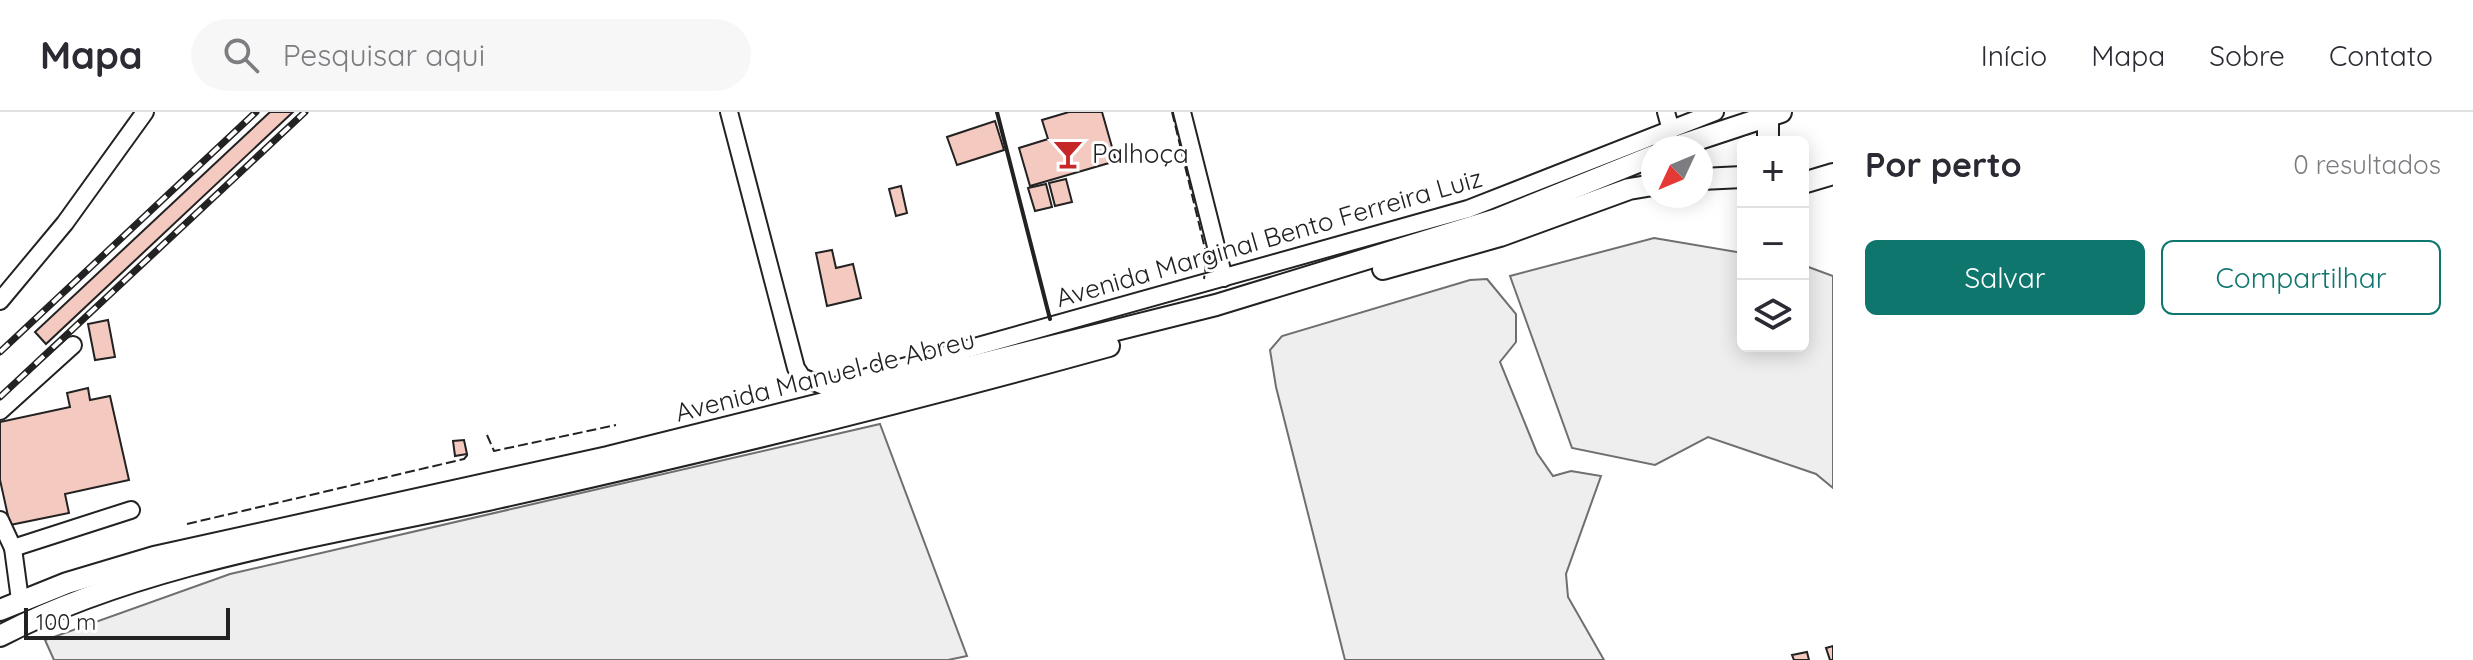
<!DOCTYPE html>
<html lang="pt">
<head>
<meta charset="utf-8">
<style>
	body { margin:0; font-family:Quicksand,sans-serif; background:#f7f7f7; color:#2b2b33 }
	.controls { position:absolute; right:24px; top:24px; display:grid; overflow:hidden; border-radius:12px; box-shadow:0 4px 20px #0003 }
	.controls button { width:72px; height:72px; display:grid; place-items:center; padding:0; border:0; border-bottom:2px solid #e1e1e2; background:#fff; color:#2b2b33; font:40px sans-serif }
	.compass { position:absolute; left:1641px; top:24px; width:72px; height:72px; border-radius:50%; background:#fff; box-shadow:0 4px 20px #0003; rotate:226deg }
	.scale { position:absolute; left:24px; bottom:20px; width:206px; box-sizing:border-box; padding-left:8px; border:4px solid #222; border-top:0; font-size:22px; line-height:28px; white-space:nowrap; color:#222; -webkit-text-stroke:6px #fff; paint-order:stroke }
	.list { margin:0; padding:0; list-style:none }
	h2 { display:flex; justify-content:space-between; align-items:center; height:104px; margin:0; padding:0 32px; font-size:34px }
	h2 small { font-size:26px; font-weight:400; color:#7c7c81 }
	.actions { display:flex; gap:16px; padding:24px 32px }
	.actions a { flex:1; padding:18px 0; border:2px solid #0f766e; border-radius:12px; text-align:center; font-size:28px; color:#0f766e }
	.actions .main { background:#0f766e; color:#fff }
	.icon { flex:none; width:44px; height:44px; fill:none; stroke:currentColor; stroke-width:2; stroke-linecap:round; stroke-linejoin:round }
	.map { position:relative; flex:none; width:1833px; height:548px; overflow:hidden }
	header { display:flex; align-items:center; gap:48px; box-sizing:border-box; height:112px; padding:0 40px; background:#fff; border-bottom:2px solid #e1e1e2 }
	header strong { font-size:38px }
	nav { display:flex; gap:44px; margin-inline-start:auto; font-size:28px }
	.search { width:560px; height:72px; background:#f7f7f7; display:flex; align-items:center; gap:20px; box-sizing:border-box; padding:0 28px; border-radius:44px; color:#7c7c81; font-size:30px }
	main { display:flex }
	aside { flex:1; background:#fff }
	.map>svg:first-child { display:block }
	.green { fill:#eee; stroke:#6f6f6f; stroke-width:2 }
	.building { fill:#f3c9c0; stroke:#222; stroke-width:2 }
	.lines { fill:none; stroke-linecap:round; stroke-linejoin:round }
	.minor-casing { stroke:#222; stroke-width:20 }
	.major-casing { stroke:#222; stroke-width:24 }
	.minor { stroke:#fff; stroke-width:16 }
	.major { stroke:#fff; stroke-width:20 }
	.rail-casing { stroke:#222; stroke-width:7 }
	.rail { stroke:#fff; stroke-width:4; stroke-dasharray:12; stroke-linecap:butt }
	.fence { stroke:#222; stroke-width:2; stroke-dasharray:10 4; stroke-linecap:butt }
	.wall { stroke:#222; stroke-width:4 }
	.labels { text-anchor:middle; stroke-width:6; stroke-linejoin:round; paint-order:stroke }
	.poi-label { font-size:26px; fill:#222; stroke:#fff; text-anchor:start }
	.street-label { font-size:26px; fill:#222; stroke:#fff }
</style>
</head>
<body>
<header>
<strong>Mapa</strong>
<div class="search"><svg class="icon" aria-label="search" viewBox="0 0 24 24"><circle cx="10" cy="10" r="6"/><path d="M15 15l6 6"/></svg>Pesquisar aqui</div>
<nav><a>Início</a><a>Mapa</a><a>Sobre</a><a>Contato</a></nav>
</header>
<main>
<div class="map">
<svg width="1833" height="548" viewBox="0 0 1833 548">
	<rect width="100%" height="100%" fill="#fff"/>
	<g class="green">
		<path d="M1654,126L1743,141V234H1803V153L1833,164V376L1816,362L1708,325L1655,353L1572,336L1510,164Z"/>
		<path d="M1487,167L1516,202V230L1500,250L1537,341L1553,364L1571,359L1601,364L1566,462L1568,485L1604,548H1345L1276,275L1270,238L1282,224L1470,168Z"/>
		<path d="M880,312L967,544L948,548H54L45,528L230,462Z"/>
	</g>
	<g class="building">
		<path d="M270,0H293L46,232L35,220Z"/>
		<path d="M1069,0H1102L1116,49L1030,74L1019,36L1048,27L1042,8Z"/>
		<path d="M995,9L1004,38L957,53L947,25Z"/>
		<path d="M1066,67L1072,90L1055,94L1049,71Z"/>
		<path d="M1046,72L1052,95L1035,99L1028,76Z"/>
		<path d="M901,74L907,101L896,104L889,77Z"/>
		<path d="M832,138L836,156L853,152L861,186L827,194L816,141Z"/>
		<path d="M108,208L115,245L95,248L88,212Z"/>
		<path d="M88,276L90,288L110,284L129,368L65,382L69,401L10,413L0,368V310L70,295L67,281Z"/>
		<path d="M464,328L467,342L455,344L453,329Z"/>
		<path d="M1833,534V548H1830L1826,536Z"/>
		<path d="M1807,540L1809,548H1794L1792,543Z"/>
	</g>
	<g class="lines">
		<g class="minor-casing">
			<g id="minor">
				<path d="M729,0L796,256L802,265L828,276L1468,97L1715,0"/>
				<path d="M1182,0L1224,166"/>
				<path d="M1666,0L1671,18"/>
				<path d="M0,189L65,111L145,0"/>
				<path d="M0,299L73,233"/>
				<path d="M0,408L13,436L20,488"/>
				<path d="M13,436L131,398"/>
			</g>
		</g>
		<g class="major-casing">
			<g id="major">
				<path d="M1768,30V3"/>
				<path d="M1672,36L1781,0"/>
				<path d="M1701,67L1743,65"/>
				<path d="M1803,71L1833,62"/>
				<path d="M1383,157L1500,124L1629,77L1653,73"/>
				<path d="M0,498L67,471L154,445L608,345L1216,193L1497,107L1653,44"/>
				<path d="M0,524C144,449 329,423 488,388C696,342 903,291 1109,234"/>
			</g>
		</g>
		<use href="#minor" class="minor"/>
		<use href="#major" class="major"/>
		<g class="rail-casing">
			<g id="rail">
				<path d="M0,240L256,0"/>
				<path d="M0,285L305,0"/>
			</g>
		</g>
		<use href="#rail" class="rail"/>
		<g class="fence">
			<path d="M1172,0L1207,145L1204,167"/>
			<path d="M487,323L494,339L616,313"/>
			<path d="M187,412L464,347L469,341"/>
		</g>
		<path class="wall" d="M997,0L1050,207"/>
	</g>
	<defs>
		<g id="bar-bare" transform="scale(2.4)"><path d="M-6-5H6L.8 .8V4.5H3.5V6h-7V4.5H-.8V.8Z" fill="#c62828" stroke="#fff" stroke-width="2.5" paint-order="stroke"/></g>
	</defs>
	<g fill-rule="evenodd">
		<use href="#bar-bare" x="1068" y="42"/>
	</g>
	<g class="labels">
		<g class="poi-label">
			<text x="1092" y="51">Palhoça</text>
		</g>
		<g class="street-label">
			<text transform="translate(1269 126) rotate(-16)" y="9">Avenida Marginal Bento Ferreira Luiz</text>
			<text transform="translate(825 264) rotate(-14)" y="9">Avenida Manuel de Abreu</text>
		</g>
	</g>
</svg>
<div class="controls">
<button>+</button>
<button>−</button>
<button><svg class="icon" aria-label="layers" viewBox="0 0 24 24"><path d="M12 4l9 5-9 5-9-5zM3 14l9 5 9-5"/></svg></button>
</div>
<svg class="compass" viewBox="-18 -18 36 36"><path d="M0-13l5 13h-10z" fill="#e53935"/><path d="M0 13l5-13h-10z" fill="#7c7c81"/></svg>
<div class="scale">100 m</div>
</div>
<aside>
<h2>Por perto<small>0 resultados</small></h2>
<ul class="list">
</ul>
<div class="actions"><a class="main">Salvar</a><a>Compartilhar</a></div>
</aside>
</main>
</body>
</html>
